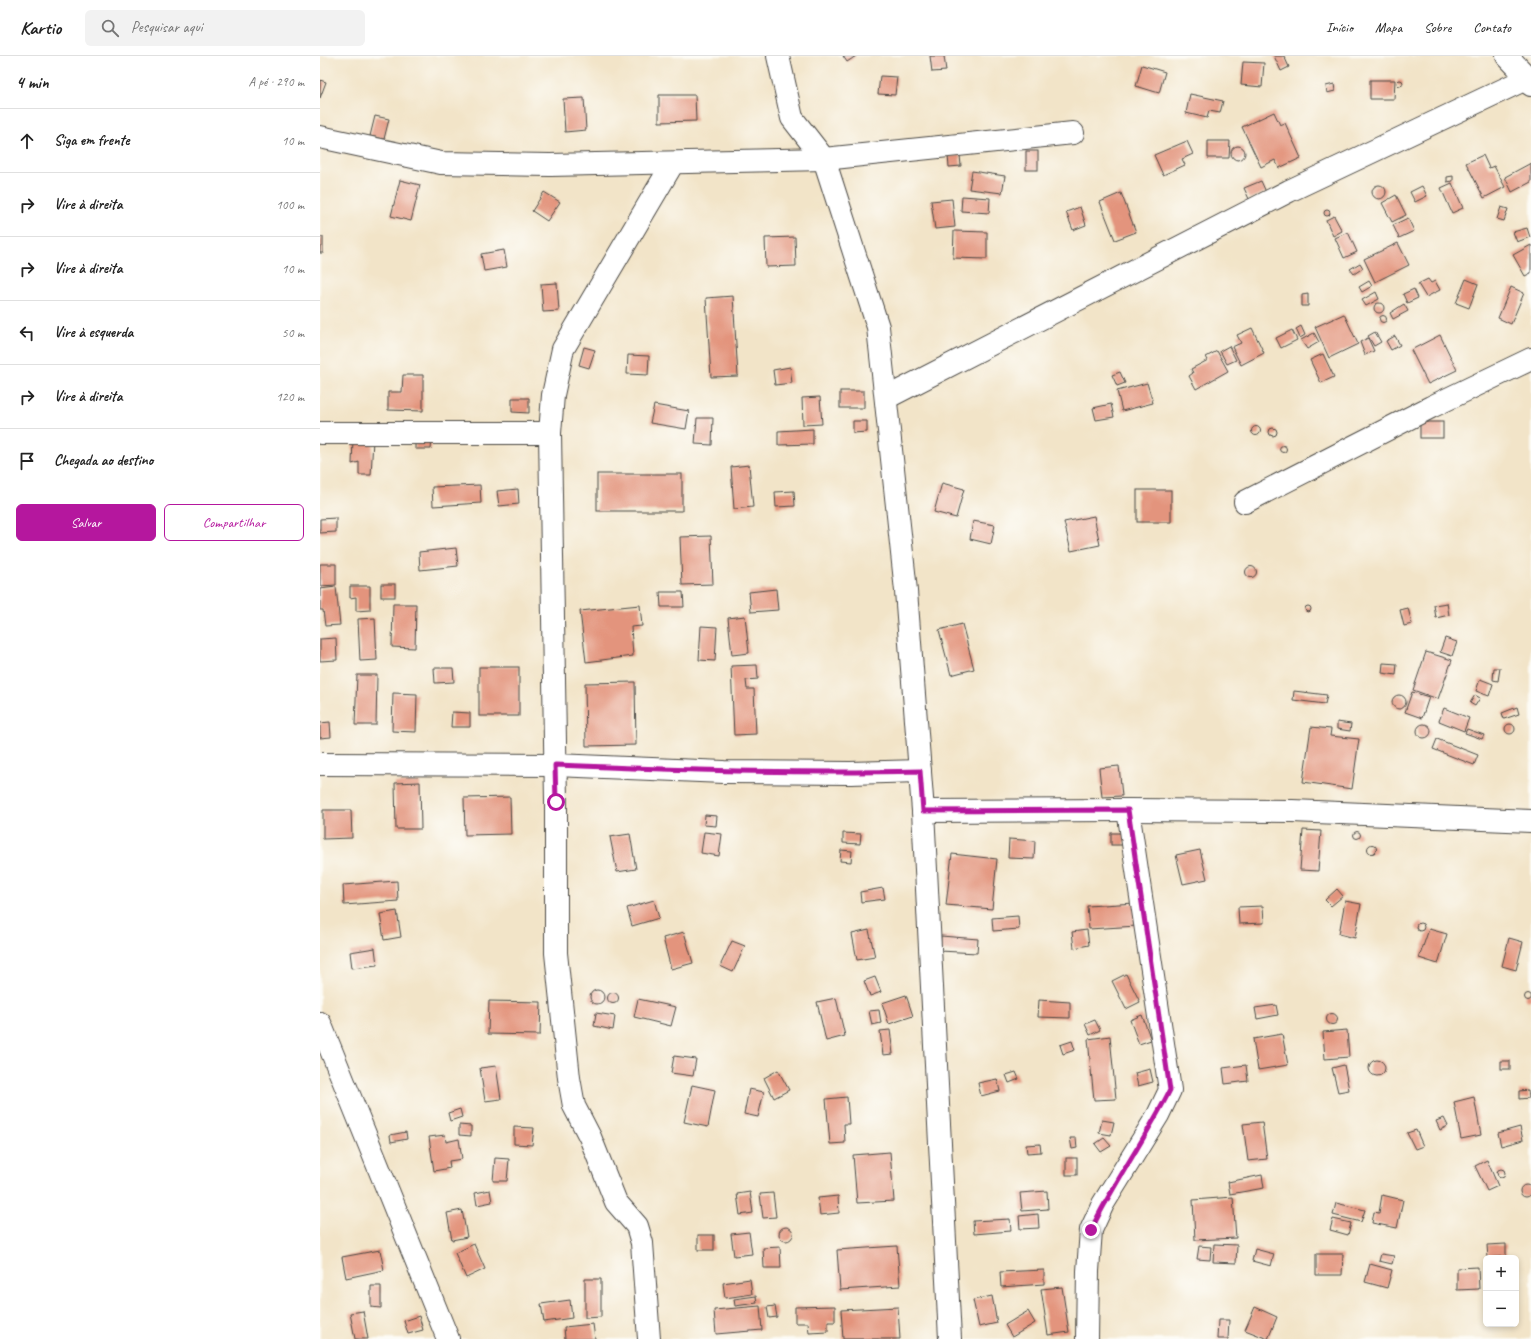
<!DOCTYPE html>
<html lang="pt">
<head>
<meta charset="utf-8">
<style>
	body { margin:0; font-family:Caveat,sans-serif; background:#f2f2f2; color:#222 }
	.controls { position:absolute; right:12px; bottom:12px; display:grid; overflow:hidden; border-radius:6px; box-shadow:0 2px 6px #0003 }
	.controls button { width:36px; height:36px; display:grid; place-items:center; padding:0; border:0; border-bottom:1px solid #e0e0e0; background:#fff; color:#222; font:20px sans-serif }
	.stop { position:absolute; width:12px; height:12px; margin:-9px; border:3px solid #b5179e; border-radius:50%; background:#fff }
	.stop.end { background:#b5179e; border-color:#fff; box-shadow:0 1px 4px #0008 }
	.list { margin:0; padding:0; list-style:none }
	h2 { display:flex; justify-content:space-between; align-items:center; height:52px; margin:0; padding:0 16px; font-size:17px }
	h2 small { font-size:13px; font-weight:400; color:#767676 }
	.list li { display:grid; grid-template-columns:26px 1fr auto; gap:12px; align-items:center; box-sizing:border-box; height:64px; padding:0 16px; border-top:1px solid #e0e0e0 }
	.list b { display:block; font-size:15px; white-space:nowrap }
	.list em { font-size:13px; font-style:normal; color:#767676 }
	.actions { display:flex; gap:8px; padding:12px 16px }
	.actions a { flex:1; padding:9px 0; border:1px solid #b5179e; border-radius:6px; text-align:center; font-size:14px; color:#b5179e }
	.actions .main { background:#b5179e; color:#fff }
	.icon { flex:none; width:22px; height:22px; fill:none; stroke:currentColor; stroke-width:2; stroke-linecap:round; stroke-linejoin:round }
	.map { position:relative; flex:none; width:1211px; height:1283px; overflow:hidden }
	header { display:flex; align-items:center; gap:24px; box-sizing:border-box; height:56px; padding:0 20px; background:#fff; border-bottom:1px solid #e0e0e0 }
	header strong { font-size:19px }
	nav { display:flex; gap:22px; margin-inline-start:auto; font-size:14px }
	.search { width:280px; height:36px; background:#f2f2f2; display:flex; align-items:center; gap:10px; box-sizing:border-box; padding:0 14px; border-radius:6px; color:#767676; font-size:15px }
	main { display:flex }
	aside { flex:1; background:#fff }
	.map>svg:first-child { display:block }
	.building { fill:#e3947d }
	.lines { fill:none; stroke-linecap:round; stroke-linejoin:round }
	.street-casing { stroke:#494743; stroke-width:24 }
	.street { stroke:#fff; stroke-width:22 }
	.route { stroke:#b5179e; stroke-width:5 }
</style>
</head>
<body>
<header>
<strong>Kartio</strong>
<div class="search"><svg class="icon" aria-label="search" viewBox="0 0 24 24"><circle cx="10" cy="10" r="6"/><path d="M15 15l6 6"/></svg>Pesquisar aqui</div>
<nav><a>Início</a><a>Mapa</a><a>Sobre</a><a>Contato</a></nav>
</header>
<main>
<aside>
<h2>4 min<small>A pé · 290 m</small></h2>
<ul class="list">
<li><svg class="icon" aria-label="ahead" viewBox="0 0 24 24"><path d="M12 20V5M6 11l6-6 6 6"/></svg><div><b>Siga em frente</b></div><em>10 m</em></li>
<li><svg class="icon" aria-label="right" viewBox="0 0 24 24"><path d="M7 20v-9h11M14 6l5 5-5 5"/></svg><div><b>Vire à direita</b></div><em>100 m</em></li>
<li><svg class="icon" aria-label="right" viewBox="0 0 24 24"><path d="M7 20v-9h11M14 6l5 5-5 5"/></svg><div><b>Vire à direita</b></div><em>10 m</em></li>
<li><svg class="icon" aria-label="left" viewBox="0 0 24 24"><path d="M17 20v-9H6M10 6l-5 5 5 5"/></svg><div><b>Vire à esquerda</b></div><em>50 m</em></li>
<li><svg class="icon" aria-label="right" viewBox="0 0 24 24"><path d="M7 20v-9h11M14 6l5 5-5 5"/></svg><div><b>Vire à direita</b></div><em>120 m</em></li>
<li><svg class="icon" aria-label="arrive" viewBox="0 0 24 24"><path d="M6 21V4h12l-3 4 3 4H6"/></svg><div><b>Chegada ao destino</b></div></li>
</ul>
<div class="actions"><a class="main">Salvar</a><a>Compartilhar</a></div>
</aside>
<div class="map">
<svg width="1211" height="1283" viewBox="0 0 1211 1283">
	<rect width="100%" height="100%" fill="#fdfcf7"/>
	<filter id="ink" filterUnits="userSpaceOnUse"><feTurbulence type="fractalNoise" baseFrequency=".025" numOctaves="2"/><feDisplacementMap in="SourceGraphic" scale="8" xChannelSelector="R" yChannelSelector="G"/><feConvolveMatrix kernelMatrix="1 2 1 2 8 2 1 2 1" color-interpolation-filters="sRGB"/></filter>
	<filter id="wash" filterUnits="userSpaceOnUse"><feTurbulence type="fractalNoise" baseFrequency=".012" numOctaves="4" result="noise"/><feDisplacementMap in="SourceGraphic" scale="16" xChannelSelector="R" yChannelSelector="G"/><feGaussianBlur stdDeviation="0.9" result="paint"/><feColorMatrix in="noise" values="0 0 0 0 0 0 0 0 0 0 0 0 0 0 0 0 0 1.4 0 .05"/><feComposite in="paint" operator="in"/></filter>
	<g filter="url(#wash)">
		<rect width="100%" height="100%" fill="#f2e4c8"/>
		<g id="blocks">
			<g class="building">
				<path d="M523,0H536L527,6Z"/>
				<path d="M610,0H624L626,15L612,16Z"/>
				<path d="M954,0H964L969,11L961,15Z"/>
				<path d="M923,6L944,7L942,31L921,29Z"/>
				<path d="M822,9L845,16L839,37L816,30Z"/>
				<path d="M560,20L577,21L575,39L558,38Z"/>
				<circle cx="1080" cy="27" r="3"/>
				<path d="M0,24L6,26L0,42Z"/>
				<path d="M1050,24H1075L1074,43H1050Z"/>
				<path d="M1014,28L1015,35L1007,37L1006,30Z"/>
				<path d="M870,38L903,45L900,57L889,55L887,62L866,57Z"/>
				<path d="M339,39H375L376,65L339,66Z"/>
				<path d="M264,42L266,74L245,76L243,43Z"/>
				<path d="M954,56L960,69L965,67L981,102L959,112L955,104L941,111L922,71Z"/>
				<path d="M55,60L69,63L64,83L50,80Z"/>
				<path d="M867,85L873,98L862,103L865,109L843,119L834,99Z"/>
				<path d="M888,85H910L909,102H888Z"/>
				<circle cx="918" cy="97" r="7"/>
				<rect x="706" y="95" width="12" height="19"/>
				<path d="M640,99L641,110L629,111L628,100Z"/>
				<path d="M1163,99L1169,112L1174,110L1185,131L1164,142L1146,107Z"/>
				<path d="M1211,107V126L1192,136L1185,121Z"/>
				<path d="M652,115L685,120L682,137L649,133Z"/>
				<path d="M1133,120V125L1127,126V121Z"/>
				<path d="M80,124L100,129L91,165L71,160Z"/>
				<path d="M941,125L946,136L929,143L924,132Z"/>
				<path d="M1132,127L1143,152L1132,157L1121,132Z"/>
				<circle cx="1059" cy="136" r="7"/>
				<path d="M1102,130L1107,140L1095,146L1090,136Z"/>
				<path d="M224,136L240,146L227,165L212,155Z"/>
				<path d="M801,137L816,176L795,184L780,146Z"/>
				<path d="M1076,139L1086,159L1072,166L1062,147Z"/>
				<path d="M642,140L670,142L669,157L641,155Z"/>
				<path d="M632,143L635,171L615,173L611,145Z"/>
				<path d="M760,151L766,169L753,174L746,156Z"/>
				<path d="M1181,151L1188,153L1184,165L1177,163Z"/>
				<circle cx="1007" cy="157" r="3"/>
				<path d="M1014,160L1022,175L1013,180L1006,164Z"/>
				<path d="M1088,162L1094,175L1079,182L1073,169Z"/>
				<path d="M1207,172L1210,181L1197,186L1193,176Z"/>
				<path d="M634,175L667,176V203L633,202Z"/>
				<path d="M1028,176L1037,196L1024,202L1015,182Z"/>
				<rect x="0" y="181" width="3" height="16"/>
				<path d="M475,181L476,210L446,211L445,182Z"/>
				<path d="M1078,187L1089,209L1055,226L1044,203Z"/>
				<path d="M1211,189V217L1205,220L1193,199Z"/>
				<path d="M184,194L187,211L164,215L161,198Z"/>
				<path d="M1040,207L1043,212L1034,218L1030,213Z"/>
				<path d="M1108,223L1111,227L1115,225L1120,234L1106,241L1098,228Z"/>
				<path d="M1146,223L1158,228L1149,252L1136,247Z"/>
				<path d="M1049,225L1052,230L1042,236L1039,231Z"/>
				<path d="M237,227L239,255L223,256L221,228Z"/>
				<path d="M1191,231L1204,237L1191,268L1178,262Z"/>
				<path d="M1094,233L1098,242L1087,247L1083,238Z"/>
				<path d="M1056,236L1059,243L1046,250L1042,244Z"/>
				<path d="M988,238V250H982V239Z"/>
				<path d="M413,240L418,320L391,321L386,242Z"/>
				<circle cx="1059" cy="252" r="5"/>
				<path d="M1084,248L1088,255L1073,263L1070,257Z"/>
				<path d="M1024,258L1038,288L1009,302L995,271Z"/>
				<circle cx="1063" cy="263" r="3.5"/>
				<path d="M981,270L985,279L980,282L976,273Z"/>
				<path d="M932,272L944,297L921,309L912,291L921,287L917,279Z"/>
				<path d="M972,274L977,284L961,292L956,282Z"/>
				<path d="M1055,276L1061,286L1054,290L1048,280Z"/>
				<path d="M994,277L999,286L987,293L981,284Z"/>
				<path d="M1120,279L1137,314L1108,328L1091,294Z"/>
				<path d="M1075,280L1080,289L1071,294L1066,285Z"/>
				<path d="M1048,282L1054,295L1045,299L1040,286Z"/>
				<path d="M909,290L916,304L907,308L900,295Z"/>
				<path d="M264,291L275,294L269,312L259,309Z"/>
				<path d="M897,295L908,315L876,333L869,320L873,317L871,313L888,304L886,301Z"/>
				<path d="M1003,298L1014,321L1001,327L990,304Z"/>
				<path d="M308,299L329,300L328,319L307,318Z"/>
				<path d="M470,311L472,327L455,329L453,314Z"/>
				<path d="M800,316L805,327L797,330L792,319Z"/>
				<path d="M83,319H103V355L68,354V336H82Z"/>
				<path d="M827,327L833,347L802,355L797,335Z"/>
				<rect x="520" y="335" width="24" height="17"/>
				<path d="M500,341L502,368L483,369L482,342Z"/>
				<path d="M192,342H209V357L192,356Z"/>
				<path d="M791,348L794,361L776,364L773,352Z"/>
				<path d="M334,349L369,355L366,373L330,367Z"/>
				<path d="M377,362H393L392,389L375,388Z"/>
				<path d="M533,365H547V376L533,377Z"/>
				<rect x="1100" y="366" width="23" height="16"/>
				<circle cx="936" cy="375" r="4.5"/>
				<circle cx="953" cy="376" r="4"/>
				<path d="M493,373V388L458,389V375Z"/>
				<path d="M33,383L53,384L51,419H39V406L32,408Z"/>
				<path d="M95,384H112L111,393H95Z"/>
				<circle cx="963" cy="393" r="3.5"/>
				<path d="M429,409L433,451L414,453L411,411Z"/>
				<rect x="277" y="418" width="85" height="37"/>
				<path d="M622,427L644,433L636,462L614,456Z"/>
				<path d="M160,429L161,447L113,450L112,431Z"/>
				<path d="M198,433L199,448L179,450L177,435Z"/>
				<rect x="817" y="434" width="34" height="32"/>
				<path d="M474,435L475,450L456,451L455,436Z"/>
				<path d="M774,460L780,489L751,495L744,466Z"/>
				<path d="M16,462V476L0,477V463Z"/>
				<path d="M653,465L675,469L671,488L650,483Z"/>
				<path d="M391,480L393,528L362,529L360,481Z"/>
				<path d="M136,492L138,510L100,514L99,496Z"/>
				<path d="M0,508H16V529L0,530Z"/>
				<circle cx="931" cy="516" r="5.5"/>
				<rect x="61" y="528" width="14" height="13"/>
				<path d="M30,530H50V554L36,555V541L30,542Z"/>
				<path d="M16,531L20,569L5,570L3,554H0V533Z"/>
				<path d="M456,533L458,554L431,556L429,536Z"/>
				<path d="M340,536H363L364,551H341Z"/>
				<path d="M1127,547L1129,559L1116,562L1114,549Z"/>
				<path d="M73,548H96L95,592L72,591Z"/>
				<path d="M320,549L322,570L311,571L313,600L266,606L260,555Z"/>
				<circle cx="988" cy="553" r="3"/>
				<path d="M1088,552L1092,568L1084,570L1080,554Z"/>
				<path d="M425,560L429,597L412,599L408,562Z"/>
				<path d="M55,562L57,604L40,605L38,563Z"/>
				<path d="M642,568L654,613L631,619L619,574Z"/>
				<path d="M381,570L397,571L395,605L379,604Z"/>
				<path d="M16,582L17,604L0,605V583Z"/>
				<path d="M1125,582L1137,586L1132,600L1120,596Z"/>
				<path d="M1106,596L1132,604L1118,643L1093,634Z"/>
				<path d="M1063,607L1077,608L1076,619L1062,617Z"/>
				<path d="M437,609L438,623L426,624L427,633H434L436,678L414,679L411,610Z"/>
				<rect x="159" y="611" width="40" height="49"/>
				<path d="M114,612H133L134,626L115,627Z"/>
				<path d="M1174,612H1180L1178,625L1173,624Z"/>
				<path d="M37,619H57L56,669H35Z"/>
				<path d="M1160,623L1173,628L1169,640L1156,635Z"/>
				<path d="M315,626L316,689L266,690L265,627Z"/>
				<path d="M974,635L1007,639L1005,648L973,644Z"/>
				<path d="M1092,636L1109,641L1102,662L1085,656Z"/>
				<path d="M73,637L97,638L96,676L72,675Z"/>
				<path d="M1155,639L1160,642L1155,650L1150,647Z"/>
				<circle cx="1079" cy="646" r="7"/>
				<path d="M1197,651L1199,658L1184,663L1182,657Z"/>
				<path d="M1124,652L1149,662L1144,675L1119,665Z"/>
				<path d="M132,656L150,657V671H131Z"/>
				<path d="M10,666L11,681L0,682V667Z"/>
				<path d="M1017,666L1031,668L1030,675L1017,673Z"/>
				<circle cx="1190" cy="673" r="5"/>
				<circle cx="1104" cy="675" r="7"/>
				<path d="M991,671L1011,673L1010,680L1039,683L1032,733L983,726Z"/>
				<path d="M1147,673L1164,679L1162,683L1145,677Z"/>
				<path d="M1117,683L1158,699L1154,709L1113,693Z"/>
				<path d="M799,710L802,740L782,741L779,712Z"/>
				<path d="M100,726L101,773H76L75,727Z"/>
				<path d="M190,741L191,778L145,779L144,742Z"/>
				<path d="M3,754H31L32,782L3,783Z"/>
				<path d="M385,759L397,760L396,770L384,769Z"/>
				<path d="M983,774L1001,775L998,815L980,814Z"/>
				<circle cx="1037" cy="779" r="3.5"/>
				<path d="M384,776L402,778L399,800L381,797Z"/>
				<path d="M523,777L541,778L540,788L523,787Z"/>
				<rect x="791" y="777" width="14" height="12"/>
				<path d="M310,778L316,813L297,816L290,781Z"/>
				<path d="M689,783L715,785L714,803L688,802Z"/>
				<circle cx="1052" cy="793" r="4.5"/>
				<path d="M521,794L532,795L531,806L520,805Z"/>
				<path d="M880,794L887,823L863,828L856,799Z"/>
				<path d="M632,798L677,803L672,853L626,849Z"/>
				<path d="M77,825L78,845L24,849L23,829Z"/>
				<path d="M563,832L565,843L541,846L540,836Z"/>
				<path d="M1017,833L1023,840L1011,850L1005,844Z"/>
				<path d="M334,844L339,862L312,870L307,852Z"/>
				<path d="M1025,845L1041,848L1035,882L1019,878Z"/>
				<path d="M815,847L817,870L769,873L767,850Z"/>
				<path d="M943,850L944,867L919,868L918,851Z"/>
				<path d="M77,855L81,881L64,884L60,858Z"/>
				<path d="M698,860L699,873L673,875L672,862Z"/>
				<circle cx="1100" cy="871" r="4"/>
				<path d="M1109,873L1127,878L1118,908L1099,902Z"/>
				<path d="M549,874L555,901L537,904L532,878Z"/>
				<path d="M767,874L769,889L754,892L752,876Z"/>
				<path d="M364,876L373,907L351,913L343,882Z"/>
				<path d="M621,880L658,883L657,897L620,895Z"/>
				<path d="M1189,882L1203,886L1196,914L1182,910Z"/>
				<path d="M412,885L425,890L413,916L400,910Z"/>
				<path d="M55,892L57,909L32,912L30,896Z"/>
				<path d="M806,918L820,946L806,953L792,925Z"/>
				<path d="M555,921L561,936L550,940L544,925Z"/>
				<circle cx="277" cy="941" r="7"/>
				<circle cx="293" cy="942" r="5.5"/>
				<circle cx="1208" cy="941" r="3.5"/>
				<path d="M586,939L593,960L569,968L562,947Z"/>
				<path d="M516,942L525,980L506,985L497,946Z"/>
				<path d="M318,943L356,951L351,970L314,961Z"/>
				<path d="M719,944L750,946V962L718,961Z"/>
				<path d="M169,945L221,946L220,979L168,978Z"/>
				<path d="M956,949L958,959L937,963L935,952Z"/>
				<path d="M559,954L561,967L552,969L549,955Z"/>
				<path d="M276,957L295,960L293,974L274,970Z"/>
				<circle cx="1012" cy="963" r="5.5"/>
				<path d="M822,959L831,984L819,988L810,964Z"/>
				<path d="M775,964L780,974L770,979L765,968Z"/>
				<path d="M570,974L573,998L563,999L560,975Z"/>
				<path d="M1027,974L1029,1001L1005,1003L1003,976Z"/>
				<path d="M962,978L968,1009L938,1014L933,983Z"/>
				<path d="M790,980L796,1043L774,1044L768,983Z"/>
				<path d="M752,985L755,994L743,998L740,989Z"/>
				<path d="M354,1000L376,1003L373,1020L351,1017Z"/>
				<circle cx="1057" cy="1012" r="8"/>
				<rect x="1181" y="1005" width="9" height="8"/>
				<path d="M926,1009L928,1025L905,1028L903,1012Z"/>
				<path d="M1024,1009L1029,1034L1018,1036L1012,1012Z"/>
				<path d="M176,1010L181,1043L165,1045L160,1012Z"/>
				<path d="M830,1013L833,1026L818,1030L815,1017Z"/>
				<path d="M458,1014L469,1034L454,1042L444,1022Z"/>
				<path d="M696,1016L699,1023L689,1027L686,1019Z"/>
				<path d="M677,1023L680,1035L661,1040L658,1027Z"/>
				<path d="M372,1029L395,1034L388,1071L364,1066Z"/>
				<path d="M429,1033L444,1036L438,1061L424,1058Z"/>
				<path d="M1208,1034L1209,1042L1199,1043V1035Z"/>
				<path d="M527,1041L529,1068H524L525,1087L510,1088L506,1043Z"/>
				<path d="M1154,1041L1161,1079L1141,1083L1134,1046Z"/>
				<path d="M140,1053L142,1061L130,1065L128,1057Z"/>
				<path d="M1124,1062L1128,1070L1120,1074L1116,1065Z"/>
				<path d="M782,1064L794,1066L791,1079L779,1077Z"/>
				<path d="M942,1066L947,1103L928,1105L923,1068Z"/>
				<path d="M139,1069L151,1070V1080L139,1079Z"/>
				<path d="M194,1071L214,1072L212,1089L194,1088Z"/>
				<path d="M1200,1071L1203,1084L1181,1090L1178,1077Z"/>
				<path d="M1096,1074L1103,1090L1095,1093L1087,1077Z"/>
				<path d="M86,1076L87,1083L71,1086L70,1079Z"/>
				<path d="M125,1079L126,1086L139,1083L142,1103L129,1105L130,1112L114,1115L109,1081Z"/>
				<path d="M750,1082H756L757,1092L752,1093Z"/>
				<path d="M784,1082L791,1090L781,1096L775,1088Z"/>
				<path d="M720,1088L721,1096L707,1097L706,1089Z"/>
				<path d="M570,1096L574,1145L537,1147L533,1099Z"/>
				<path d="M175,1102L189,1103L187,1125H173Z"/>
				<rect x="746" y="1102" width="11" height="17"/>
				<path d="M1167,1104L1178,1130L1167,1135L1155,1110Z"/>
				<circle cx="1181" cy="1117" r="4"/>
				<path d="M942,1119L944,1132L910,1138L908,1126Z"/>
				<circle cx="1206" cy="1135" r="6"/>
				<path d="M170,1134L172,1146L157,1149L155,1137Z"/>
				<path d="M727,1135L728,1153L702,1155L700,1137Z"/>
				<path d="M430,1136L433,1157L420,1159L417,1138Z"/>
				<path d="M453,1137L456,1161L443,1162L440,1138Z"/>
				<path d="M1062,1139L1083,1144L1077,1172L1052,1167L1054,1156L1059,1157Z"/>
				<path d="M518,1140L519,1157L500,1159L498,1142Z"/>
				<path d="M913,1141L916,1182L875,1184L873,1144Z"/>
				<path d="M1016,1147L1045,1154L1041,1166L1013,1159Z"/>
				<path d="M142,1154L147,1181L132,1184L127,1157Z"/>
				<path d="M718,1158L719,1172L700,1173L699,1160Z"/>
				<path d="M690,1163L691,1175L654,1178L653,1165Z"/>
				<path d="M1013,1163L1031,1167L1028,1179L1010,1174Z"/>
				<circle cx="466" cy="1178" r="7"/>
				<path d="M429,1176L432,1198L414,1200L411,1178Z"/>
				<rect x="378" y="1179" width="16" height="15"/>
				<path d="M154,1188L165,1213L146,1222L135,1197Z"/>
				<path d="M894,1188L917,1189L916,1207L893,1206Z"/>
				<path d="M1186,1188V1200L1168,1202L1167,1189Z"/>
				<path d="M577,1190L580,1230L520,1234L517,1194Z"/>
				<path d="M879,1190L891,1191L890,1204L877,1203Z"/>
				<path d="M460,1191L461,1212H444L443,1192Z"/>
				<path d="M935,1193L954,1198L951,1210L932,1205Z"/>
				<path d="M60,1194L64,1214L26,1222L22,1201Z"/>
				<path d="M996,1198H1023L1022,1219H996Z"/>
				<path d="M1061,1198L1074,1200L1072,1208L1059,1205Z"/>
				<path d="M1050,1208L1072,1214L1067,1232L1045,1226Z"/>
				<path d="M1158,1211L1159,1233L1137,1234V1212Z"/>
				<path d="M724,1214V1228L681,1231L680,1216Z"/>
				<path d="M265,1223H281V1261L265,1262Z"/>
				<path d="M430,1223L432,1238L405,1242L403,1227Z"/>
				<path d="M51,1230H61V1252L51,1251Z"/>
				<path d="M742,1231L749,1276L728,1279L721,1233Z"/>
				<path d="M436,1240L437,1247L415,1250L414,1243Z"/>
				<path d="M672,1240L677,1267L659,1271L653,1244Z"/>
				<path d="M250,1244L252,1262L224,1266L221,1248Z"/>
				<path d="M440,1250L442,1274L396,1278L394,1254Z"/>
				<path d="M455,1250L457,1261L449,1262L447,1251Z"/>
				<path d="M515,1250V1266H508V1276L489,1277L488,1267H475V1251Z"/>
				<path d="M578,1251L580,1283H523L521,1254Z"/>
				<path d="M935,1251L957,1261L948,1283L925,1274Z"/>
				<path d="M43,1255L48,1283H35L30,1257Z"/>
				<path d="M708,1255L715,1267L692,1281L685,1269Z"/>
				<path d="M99,1260L103,1274L88,1278L84,1265Z"/>
				<path d="M898,1264H909L908,1283H897Z"/>
				<path d="M273,1268L275,1283H245L244,1271Z"/>
			</g>
		</g>
	</g>
	<g filter="url(#ink)">
		<use href="#blocks" fill-opacity="0" stroke="#494743" stroke-width="1"/>
		<g class="lines">
			<g class="street-casing">
				<g id="street">
					<path d="M458,0L472,62L504,103L558,271L586,535L603,755L630,1283"/>
					<path d="M1187,0L1208,22L1211,29"/>
					<path d="M0,81L121,107L230,109L504,103L753,77"/>
					<path d="M566,342L969,135L1208,22L1211,23"/>
					<path d="M0,377H230"/>
					<path d="M925,446L1111,351L1211,303"/>
					<path d="M0,708L235,709L404,716L530,717L600,715"/>
					<path d="M603,755L808,754L972,755L1211,765"/>
					<path d="M0,967L128,1283"/>
					<path d="M329,1283L322,1187L317,1170L296,1146L270,1081L254,1050L249,1022L236,897V746L230,377L233,339L243,293L353,107"/>
					<path d="M767,1283L768,1215L771,1174L783,1148L838,1059L850,1034L808,754"/>
				</g>
			</g>
			<use href="#street" class="street"/>
		</g>
	</g>
	<g class="lines" filter="url(#ink)">
		<path class="route" d="M236,746L235,709C357,714 478,718 600,715L603,755L808,754L850,1034C826,1082 794,1126 771,1174"/>
	</g>
</svg>
<div class="controls">
<button>+</button>
<button>−</button>
</div>
<div class="stop" style="left:236px;top:746px"></div>
<div class="stop end" style="left:771px;top:1174px"></div>
</div>
</main>
</body>
</html>
